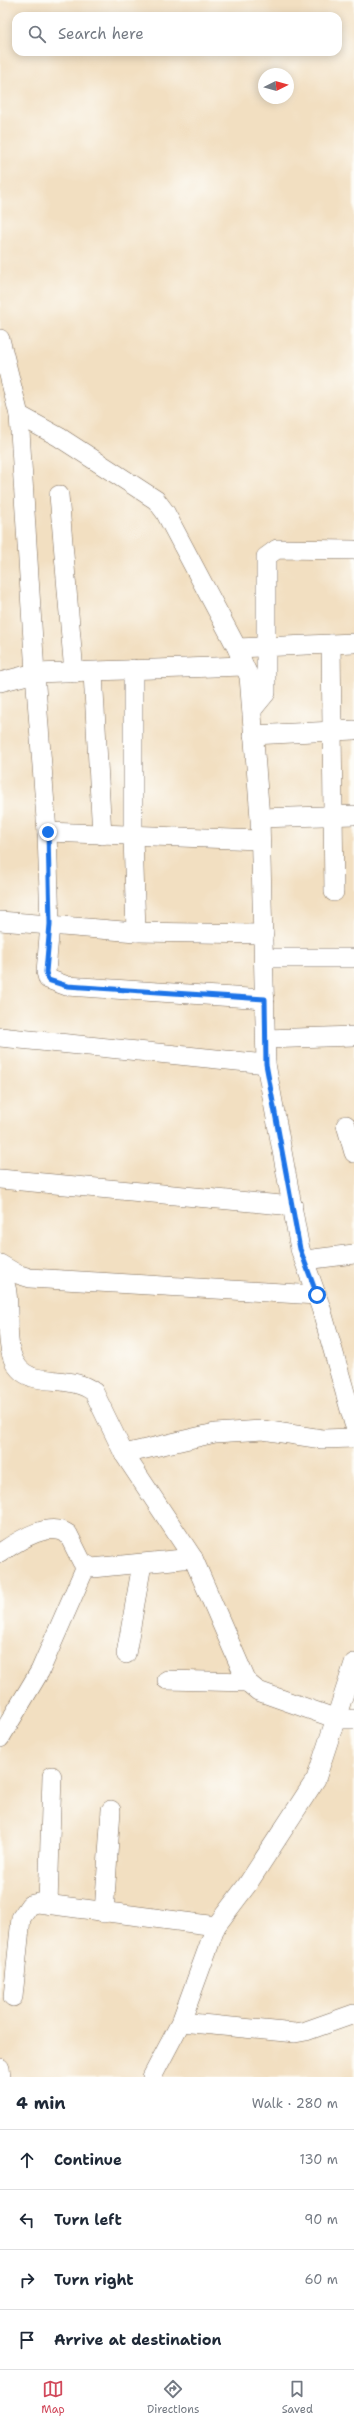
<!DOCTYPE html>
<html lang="en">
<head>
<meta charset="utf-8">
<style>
	body { margin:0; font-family:"Shantell Sans",sans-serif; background:#f2f2f3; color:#1f2937 }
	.compass { position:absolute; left:258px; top:68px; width:36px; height:36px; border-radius:50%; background:#fff; box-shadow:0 2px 10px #0003; rotate:85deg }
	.stop { position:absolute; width:12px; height:12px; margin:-9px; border:3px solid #1a73e8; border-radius:50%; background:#fff }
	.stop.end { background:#1a73e8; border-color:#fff; box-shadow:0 1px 4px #0008 }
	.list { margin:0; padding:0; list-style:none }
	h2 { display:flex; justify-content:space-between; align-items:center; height:52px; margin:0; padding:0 16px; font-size:17px }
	h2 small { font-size:13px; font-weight:400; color:#747a83 }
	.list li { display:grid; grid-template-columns:26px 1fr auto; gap:12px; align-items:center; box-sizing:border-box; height:60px; padding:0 16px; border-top:1px solid #e0e1e3 }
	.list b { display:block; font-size:15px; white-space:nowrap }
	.list em { font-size:13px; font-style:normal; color:#747a83 }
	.icon { flex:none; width:22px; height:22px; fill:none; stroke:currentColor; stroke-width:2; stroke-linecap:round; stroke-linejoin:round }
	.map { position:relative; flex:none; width:354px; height:2077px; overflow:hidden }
	.search { position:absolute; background:#fff; box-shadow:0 2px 10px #0003; left:12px; right:12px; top:12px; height:44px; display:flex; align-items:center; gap:10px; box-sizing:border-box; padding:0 14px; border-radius:12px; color:#747a83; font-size:15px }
	.sheet { height:292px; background:#fff }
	nav { display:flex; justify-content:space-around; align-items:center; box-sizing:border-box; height:56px; border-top:1px solid #e0e1e3; background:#fff; font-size:11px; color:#747a83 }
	nav a { display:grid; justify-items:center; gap:2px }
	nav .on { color:#d1495b }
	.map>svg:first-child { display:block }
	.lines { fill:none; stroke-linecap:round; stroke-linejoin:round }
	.street-casing { stroke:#7b6957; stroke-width:20 }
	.street { stroke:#fff; stroke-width:19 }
	.route { stroke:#1a73e8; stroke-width:5 }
</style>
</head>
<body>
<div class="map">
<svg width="354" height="2077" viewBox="0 0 354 2077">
	<rect width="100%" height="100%" fill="#fdfcf7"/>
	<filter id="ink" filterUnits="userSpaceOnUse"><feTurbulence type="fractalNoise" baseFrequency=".025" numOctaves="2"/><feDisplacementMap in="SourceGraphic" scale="8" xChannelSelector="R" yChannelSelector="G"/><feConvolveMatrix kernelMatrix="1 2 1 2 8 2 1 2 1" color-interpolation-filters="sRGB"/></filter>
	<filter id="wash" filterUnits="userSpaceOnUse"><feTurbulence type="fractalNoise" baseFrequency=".012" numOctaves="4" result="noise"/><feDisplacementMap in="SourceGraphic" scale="16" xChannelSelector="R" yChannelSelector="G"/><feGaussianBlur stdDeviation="0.9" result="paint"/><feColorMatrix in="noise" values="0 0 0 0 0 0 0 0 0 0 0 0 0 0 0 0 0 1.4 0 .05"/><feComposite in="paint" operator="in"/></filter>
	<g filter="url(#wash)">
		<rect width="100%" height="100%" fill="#f2dfc1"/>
	</g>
	<g filter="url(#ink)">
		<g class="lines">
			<g class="street-casing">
				<g id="street">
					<path d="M0,339L19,415L35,673L47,832L50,924L46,972L48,979L67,986L265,999"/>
					<path d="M19,415L59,437L156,500L165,512L237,648L244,666"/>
					<path d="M59,495L74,673"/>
					<path d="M331,644L334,892"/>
					<path d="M237,648L354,643"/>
					<path d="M133,669V836L136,932"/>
					<path d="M93,673L102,835"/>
					<path d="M0,682L35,673L244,666L249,676L260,818L266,1064L300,1249L321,1308L354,1424"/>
					<path d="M252,710L266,693V557L277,549L354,550"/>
					<path d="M253,735L354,730"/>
					<path d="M260,818L354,815"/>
					<path d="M47,832L259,840"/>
					<path d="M0,921L136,932L264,934"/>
					<path d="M264,958H354"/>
					<path d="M0,1037L266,1064"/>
					<path d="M266,1039L354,1036"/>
					<path d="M346,1125L354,1153"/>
					<path d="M0,1179L293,1206"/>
					<path d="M305,1260L354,1254"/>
					<path d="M0,1264L17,1274L30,1278L317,1295"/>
					<path d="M0,1273C3,1279 7,1286 7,1293C11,1321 0,1366 32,1377C53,1383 76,1378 94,1392L124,1454L193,1558L247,1682L258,1691L337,1719H354"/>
					<path d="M124,1454L215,1433L263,1430L322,1439L354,1438"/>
					<path d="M0,1553C17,1542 48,1520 68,1534L82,1562L92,1568L193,1558"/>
					<path d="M126,1654L142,1564"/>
					<path d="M167,1680L247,1682"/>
					<path d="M0,1738L40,1671L86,1566"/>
					<path d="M48,1904L52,1776"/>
					<path d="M104,1913L111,1810"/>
					<path d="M13,1997L21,1918L30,1905L38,1903L216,1926"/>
					<path d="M181,2022L295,2033L306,2031L354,2014"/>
					<path d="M0,2068L1,2077"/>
					<path d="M152,2077L181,2022L216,1926L247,1885L316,1779L354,1663"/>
				</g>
			</g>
			<use href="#street" class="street"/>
		</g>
	</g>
	<g class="lines" filter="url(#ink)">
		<path class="route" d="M48,832L50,924L46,972L48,980L67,986L265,999L266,1064L300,1249L317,1295"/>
	</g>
</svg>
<svg class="compass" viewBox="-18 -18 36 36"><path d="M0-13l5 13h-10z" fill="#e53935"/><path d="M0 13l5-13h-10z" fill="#747a83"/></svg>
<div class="stop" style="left:317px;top:1295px"></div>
<div class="stop end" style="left:48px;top:832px"></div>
<div class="search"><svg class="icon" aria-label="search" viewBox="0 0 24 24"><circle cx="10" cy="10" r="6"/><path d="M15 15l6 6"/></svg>Search here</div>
</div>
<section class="sheet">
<h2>4 min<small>Walk · 280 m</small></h2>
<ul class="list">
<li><svg class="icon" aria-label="ahead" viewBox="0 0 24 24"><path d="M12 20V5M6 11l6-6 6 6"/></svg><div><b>Continue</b></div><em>130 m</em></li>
<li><svg class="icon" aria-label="left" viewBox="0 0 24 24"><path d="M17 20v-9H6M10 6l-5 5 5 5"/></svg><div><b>Turn left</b></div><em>90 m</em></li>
<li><svg class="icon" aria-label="right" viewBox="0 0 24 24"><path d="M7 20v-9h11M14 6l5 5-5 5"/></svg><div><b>Turn right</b></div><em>60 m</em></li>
<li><svg class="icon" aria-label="arrive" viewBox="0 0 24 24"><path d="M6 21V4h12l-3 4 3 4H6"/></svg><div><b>Arrive at destination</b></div></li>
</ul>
</section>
<nav>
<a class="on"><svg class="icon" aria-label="map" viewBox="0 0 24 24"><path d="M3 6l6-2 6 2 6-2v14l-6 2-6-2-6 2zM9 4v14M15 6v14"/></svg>Map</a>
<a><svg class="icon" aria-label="directions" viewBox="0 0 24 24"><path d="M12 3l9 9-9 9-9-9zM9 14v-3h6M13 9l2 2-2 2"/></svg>Directions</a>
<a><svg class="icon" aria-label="saved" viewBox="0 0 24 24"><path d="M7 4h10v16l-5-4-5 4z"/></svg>Saved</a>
</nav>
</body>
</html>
